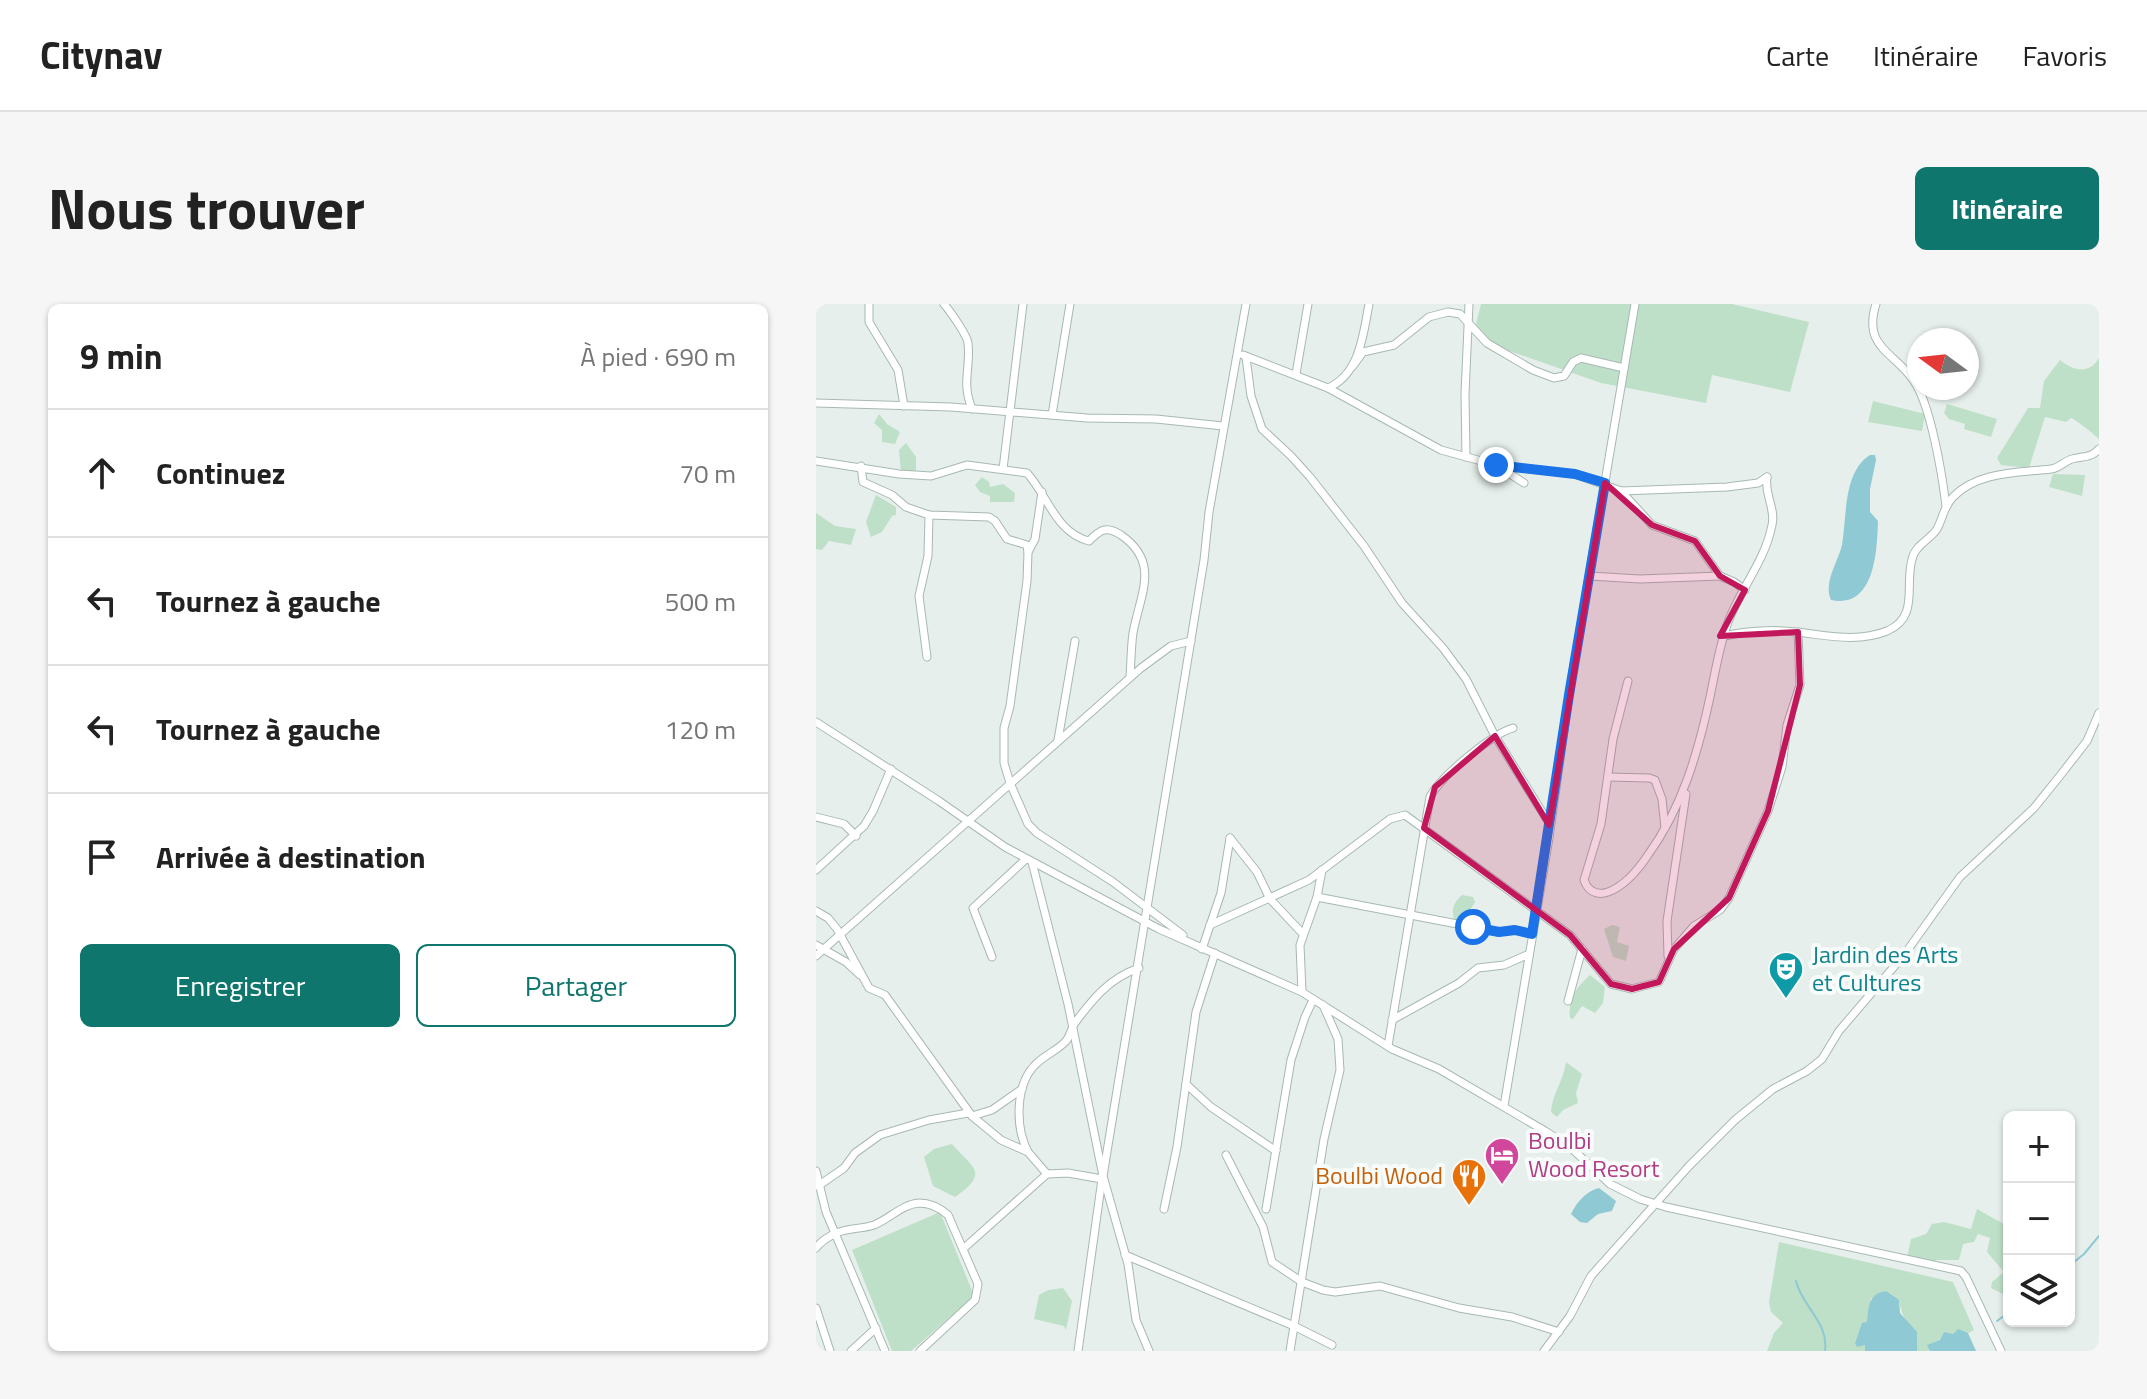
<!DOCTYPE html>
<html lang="fr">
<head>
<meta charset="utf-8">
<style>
	body { margin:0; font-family:"Titillium Web",sans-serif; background:#f6f6f6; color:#222 }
	.controls { position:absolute; right:24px; bottom:24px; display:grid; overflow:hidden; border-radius:12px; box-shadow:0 2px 6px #0004 }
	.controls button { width:72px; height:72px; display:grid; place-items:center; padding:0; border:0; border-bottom:2px solid #e0e0e0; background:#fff; color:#222; font:40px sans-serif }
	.compass { position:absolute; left:1091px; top:24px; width:72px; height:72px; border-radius:50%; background:#fff; box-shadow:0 2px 6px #0004; rotate:285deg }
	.stop { position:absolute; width:24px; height:24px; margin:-18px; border:6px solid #1a73e8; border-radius:50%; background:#fff }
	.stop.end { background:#1a73e8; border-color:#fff; box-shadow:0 2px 8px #0008 }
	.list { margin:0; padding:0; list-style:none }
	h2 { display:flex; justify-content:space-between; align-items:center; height:104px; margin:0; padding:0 32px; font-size:34px }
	h2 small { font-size:26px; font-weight:400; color:#767676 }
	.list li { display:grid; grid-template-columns:52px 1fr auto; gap:24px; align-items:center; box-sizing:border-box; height:128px; padding:0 32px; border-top:2px solid #e0e0e0 }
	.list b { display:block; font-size:30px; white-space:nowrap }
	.list em { font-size:26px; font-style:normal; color:#767676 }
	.actions { display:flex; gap:16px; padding:24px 32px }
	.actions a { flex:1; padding:18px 0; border:2px solid #0f766e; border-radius:12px; text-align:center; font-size:28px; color:#0f766e }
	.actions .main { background:#0f766e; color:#fff }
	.icon { flex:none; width:44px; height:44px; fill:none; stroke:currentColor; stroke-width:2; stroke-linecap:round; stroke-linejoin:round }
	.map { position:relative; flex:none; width:1283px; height:1047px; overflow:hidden; border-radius:12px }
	header { display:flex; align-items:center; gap:48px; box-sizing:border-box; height:112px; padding:0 40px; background:#fff; border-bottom:2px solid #e0e0e0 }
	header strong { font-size:38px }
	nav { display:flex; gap:44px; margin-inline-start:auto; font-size:28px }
	.intro { display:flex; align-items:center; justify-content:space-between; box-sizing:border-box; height:192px; padding:0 48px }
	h1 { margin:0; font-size:56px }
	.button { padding:20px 36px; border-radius:12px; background:#0f766e; color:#fff; font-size:28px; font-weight:700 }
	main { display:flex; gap:48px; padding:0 48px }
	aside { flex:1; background:#fff; border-radius:12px; box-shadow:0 2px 6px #0004 }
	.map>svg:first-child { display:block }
	.green { fill:#bfe0c8 }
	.water { fill:#8ec9d4 }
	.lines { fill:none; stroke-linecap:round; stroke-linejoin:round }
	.stream { stroke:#8ec9d4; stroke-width:2 }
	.street-casing { stroke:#a8b8b2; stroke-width:9 }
	.street { stroke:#fff; stroke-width:7 }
	.route { stroke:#1a73e8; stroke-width:10 }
	.marked { fill:#c2185b; fill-opacity:0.2; stroke:#c2185b; stroke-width:6; stroke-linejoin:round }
	.labels { text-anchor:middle; stroke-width:8; stroke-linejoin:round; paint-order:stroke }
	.culture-label { font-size:24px; fill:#0d838f; stroke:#f7fbf9; text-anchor:start }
	.hotel-label { font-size:24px; fill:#b23c85; stroke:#f7fbf9; text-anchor:start }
	.food-label { font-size:24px; fill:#c56008; stroke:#f7fbf9; text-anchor:end }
</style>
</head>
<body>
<header>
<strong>Citynav</strong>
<nav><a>Carte</a><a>Itinéraire</a><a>Favoris</a></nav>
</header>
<div class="intro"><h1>Nous trouver</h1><a class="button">Itinéraire</a></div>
<main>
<aside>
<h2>9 min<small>À pied · 690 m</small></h2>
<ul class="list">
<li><svg class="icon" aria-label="ahead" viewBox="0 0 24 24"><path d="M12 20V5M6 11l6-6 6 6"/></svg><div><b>Continuez</b></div><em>70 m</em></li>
<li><svg class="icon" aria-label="left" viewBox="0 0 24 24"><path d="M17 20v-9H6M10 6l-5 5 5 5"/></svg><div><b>Tournez à gauche</b></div><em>500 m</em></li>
<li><svg class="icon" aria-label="left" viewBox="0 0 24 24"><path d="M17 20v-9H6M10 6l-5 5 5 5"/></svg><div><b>Tournez à gauche</b></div><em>120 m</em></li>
<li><svg class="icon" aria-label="arrive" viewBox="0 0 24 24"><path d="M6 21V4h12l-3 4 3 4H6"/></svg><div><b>Arrivée à destination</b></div></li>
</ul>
<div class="actions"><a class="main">Enregistrer</a><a>Partager</a></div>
</aside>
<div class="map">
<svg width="1283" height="1047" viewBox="0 0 1283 1047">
	<rect width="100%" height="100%" fill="#e6efeb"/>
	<g class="green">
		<path d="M665,0H916L993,18L974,88L896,71L890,99L785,79L674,40L660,20Z"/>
		<path d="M1283,54V135C1279,131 1259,115 1255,114L1250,118L1229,113L1213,164L1185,161L1181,154L1212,104H1224L1228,77L1244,56C1259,68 1273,70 1283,54Z"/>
		<path d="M1057,97L1109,110L1106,127L1052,118Z"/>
		<path d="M1131,100L1181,115L1175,133L1148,125L1149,120L1133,115L1128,109Z"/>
		<path d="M63,110L71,120L84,128L79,140L66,138V126L58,119Z"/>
		<path d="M90,139L100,153V168H85L83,146Z"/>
		<path d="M1237,170L1269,171L1266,192L1233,183Z"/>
		<path d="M166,173L173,178L174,183L187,180L199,189L198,198H174V192L164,188L159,181Z"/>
		<path d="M60,191L80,203V211L76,212L66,228L55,233L50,218Z"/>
		<path d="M0,209L19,222L40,225L35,241L13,237L6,246L0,245Z"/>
		<path d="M646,591L657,593L659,598L646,619L638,616C635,605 638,598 646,591Z"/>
		<path d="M796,621L804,623L801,638L813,642L810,657L797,653L788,625Z"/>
		<path d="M774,671L789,683L787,699L779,709L766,702L757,715L754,714C752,694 760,684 774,671Z"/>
		<path d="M750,758L766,770L760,789L762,799L747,806L741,813L735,808C736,790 748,776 750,758Z"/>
		<path d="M136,840C155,863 176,868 139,893L117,882L108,853L118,845Z"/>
		<path d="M1161,905L1193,923V993L1175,984L1176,978L1188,968L1171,948L1174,934L1162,930L1158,938L1147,940L1143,956H1120L1118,961L1091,954L1095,935L1110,930L1116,920L1128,918L1155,925Z"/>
		<path d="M124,908L157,989L156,994L95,1047H76L36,946Z"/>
		<path d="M963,938L1137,978L1158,1026L1152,1029L1137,1030L1112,1041L1114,1047H1101C1099,1029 1085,1014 1083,996L1055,994L1051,1019L1046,1020L1039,1039L1049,1041V1047H951L958,1029L967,1019L955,1008L953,998Z"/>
		<path d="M247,984L256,997L250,1026L248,1022L218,1015L223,991L232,986Z"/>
	</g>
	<g class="water">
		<path d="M1054,151H1059L1060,156L1054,185V208L1062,217C1061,247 1059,305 1015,296C1007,279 1022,258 1026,241C1031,212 1027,168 1054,151Z"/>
		<path d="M783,884L800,897L796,907L782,910L771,919L764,918L755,910C761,898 770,887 783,884Z"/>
		<path d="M1070,987L1083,996L1084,1009L1101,1028V1047H1049V1041L1041,1043L1039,1039L1046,1019L1051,1018C1053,1002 1052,990 1070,987Z"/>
		<path d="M1142,1025L1152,1029L1160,1047H1114L1111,1041L1124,1036L1128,1028L1137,1030Z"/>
	</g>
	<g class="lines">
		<g class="stream">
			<path d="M1253,962L1268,950L1283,932"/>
			<path d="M980,977C986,1003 1013,1018 1009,1047"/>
			<path d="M1181,1017L1193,1008"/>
		</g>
		<g class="street-casing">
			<g id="street">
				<path d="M53,0V18L82,66L88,102"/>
				<path d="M128,0C134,7 151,31 152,39C155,65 145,77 156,105"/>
				<path d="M1060,0C1046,44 1079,48 1098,77C1115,102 1126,170 1130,202"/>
				<path d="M427,51L512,84C544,70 547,31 553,0"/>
				<path d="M430,53L435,92L446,125L475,152L494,173L548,242L586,299L627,344L650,375L679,432L733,519"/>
				<path d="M537,62L547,48L578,41L613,13L632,8L644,10L671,39L717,66L738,74L748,72L757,58L765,54L808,64"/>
				<path d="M480,70L492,0"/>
				<path d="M512,84L625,146L680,161L759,170L805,187L911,183L942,179L951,173"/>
				<path d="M0,99L135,103L271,114L340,115L407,122"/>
				<path d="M236,111L254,0"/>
				<path d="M650,153L649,90L653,0"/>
				<path d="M0,157L83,170L115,172L151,161L211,169C232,192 240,229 273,237C284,226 290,221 305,231C345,259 324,290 317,329C315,343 315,359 314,373"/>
				<path d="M45,162L47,178L76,191L90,203L113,211L173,213L179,217L191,235L211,241L212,248"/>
				<path d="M682,162L708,179"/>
				<path d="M187,165L207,0"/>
				<path d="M805,187L836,221L879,237L904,272L918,278L929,286"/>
				<path d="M226,188L219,235L212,248L211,277L194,402L188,424V459L194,479L212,520L221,529L297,578L367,631"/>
				<path d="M774,272L824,275L904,272"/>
				<path d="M908,332C930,327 958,325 980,328C1010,331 1041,339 1071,327C1105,312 1087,280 1097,252C1101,240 1115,235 1121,225C1127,214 1128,202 1137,193C1162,167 1203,169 1235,165C1244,164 1248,157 1256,155C1268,152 1275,154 1283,145"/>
				<path d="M111,353L103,292L112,252L113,211"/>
				<path d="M812,377L797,435L785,520L768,576C772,587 780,592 792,588C809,582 822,566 832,551C866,504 882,449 894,393C899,369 903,344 911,321C923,286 949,258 956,221C960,205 948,190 951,173"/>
				<path d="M0,418L123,497L189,543L343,625L486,688L576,745L623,765L729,827L754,843L794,880L824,895L850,903L1145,967L1150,973L1185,1047"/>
				<path d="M242,436L259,337"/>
				<path d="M792,473L833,474L839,476L846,495L849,524"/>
				<path d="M0,513L28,520L40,532"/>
				<path d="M414,534L441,568L454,595L487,630"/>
				<path d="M216,558L252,700L287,872L312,960L320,1016L333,1047"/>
				<path d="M0,566L48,522L57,507L75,465"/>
				<path d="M501,593L683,628L699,626L716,630"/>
				<path d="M0,607L12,614L21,625L53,684L69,691L156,812L185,836L212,848L231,870"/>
				<path d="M394,621L493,576L574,515L589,511L754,631L795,680L816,685L843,678L858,645L878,622L904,606L913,594L952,507L966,463L971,421L984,381L982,328"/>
				<path d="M0,641L30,658L44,671"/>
				<path d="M386,645L405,589L414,534"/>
				<path d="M0,652L325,364L355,342L375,337"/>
				<path d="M852,652L851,617L870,490"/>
				<path d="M176,653L157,604L210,555"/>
				<path d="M486,688L484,641L501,593L506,566"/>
				<path d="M752,697L766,645"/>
				<path d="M576,716L643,679L662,664L688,661L713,650"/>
				<path d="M572,742L614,493C624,473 676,430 697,424"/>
				<path d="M370,780L395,803L460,847"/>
				<path d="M688,802L733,534L753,391L819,0"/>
				<path d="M156,812L176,806L206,785"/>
				<path d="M212,848C199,823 199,780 220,760C229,751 242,746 250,737C254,732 255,726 258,720C276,696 293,674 323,664"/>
				<path d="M410,851L447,923L456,958L486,978L507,986L519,988L564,982L643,1004L696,1013L743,1028"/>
				<path d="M0,867L10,908L69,1047"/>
				<path d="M2,882L28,864L39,849L64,831L113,816L152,809"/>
				<path d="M348,905L361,843L380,708L399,649"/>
				<path d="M450,905L475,756L489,713L497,696"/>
				<path d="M0,944C5,937 12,933 20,929C32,924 46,925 58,921C73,915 87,900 103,899C115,899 124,904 132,911L162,980L159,996L104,1047"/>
				<path d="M147,945L231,870L252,869L286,875L287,872L388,256L393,208L430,0"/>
				<path d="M309,951L478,1022L516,1041"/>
				<path d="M0,1004L14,1047"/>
				<path d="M35,1047L60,1024"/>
				<path d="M262,1047L286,875"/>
				<path d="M474,1047L508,835L524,766L522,735L507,701"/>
				<path d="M728,1047L754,1012L775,972L873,862L919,816L957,785L991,767L1006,755L1023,727L1088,651L1144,573L1218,504L1243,473L1271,437L1283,409"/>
			</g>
		</g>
		<use href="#street" class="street"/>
	</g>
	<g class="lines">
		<path class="route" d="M657,623L683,628L699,626L716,630L753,391L789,179L759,170L680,161"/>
	</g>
	<path class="marked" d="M789,179L836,221L879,237L904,272L929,286L904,332L982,328L984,381L952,507L913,594L858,645L843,678L816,685L795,680L754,631L608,524L619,483L679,432L733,521Z"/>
	<defs>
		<g id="theatre-pin" transform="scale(1.8)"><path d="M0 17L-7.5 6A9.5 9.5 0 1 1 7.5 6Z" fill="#0f9aa8" stroke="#f7fbf9"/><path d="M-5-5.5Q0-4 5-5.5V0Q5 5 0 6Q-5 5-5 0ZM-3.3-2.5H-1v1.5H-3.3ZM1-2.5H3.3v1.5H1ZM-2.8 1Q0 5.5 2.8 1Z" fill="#fff"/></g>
		<g id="hotel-pin" transform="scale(1.8)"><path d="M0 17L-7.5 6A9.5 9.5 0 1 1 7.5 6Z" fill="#d1479c" stroke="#f7fbf9"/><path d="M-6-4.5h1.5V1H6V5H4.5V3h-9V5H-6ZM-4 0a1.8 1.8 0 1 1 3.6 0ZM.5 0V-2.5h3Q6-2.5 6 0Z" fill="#fff"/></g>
		<g id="restaurant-pin" transform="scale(1.8)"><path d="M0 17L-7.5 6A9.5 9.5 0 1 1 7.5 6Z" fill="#e8710a" stroke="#f7fbf9"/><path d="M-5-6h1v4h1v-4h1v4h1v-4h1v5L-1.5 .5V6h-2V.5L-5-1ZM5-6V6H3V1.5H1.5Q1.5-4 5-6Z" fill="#fff"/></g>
	</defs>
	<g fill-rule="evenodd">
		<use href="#theatre-pin" x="970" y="665"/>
		<use href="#hotel-pin" x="686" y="851"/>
		<use href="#restaurant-pin" x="653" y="872"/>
	</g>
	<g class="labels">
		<g class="culture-label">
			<text x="996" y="659">Jardin des Arts<tspan x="996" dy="28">et Cultures</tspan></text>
		</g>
		<g class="hotel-label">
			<text x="712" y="845">Boulbi<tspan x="712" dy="28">Wood Resort</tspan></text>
		</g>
		<g class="food-label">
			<text x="627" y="880">Boulbi Wood</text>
		</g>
	</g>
</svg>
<div class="controls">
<button>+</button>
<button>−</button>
<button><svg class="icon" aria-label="layers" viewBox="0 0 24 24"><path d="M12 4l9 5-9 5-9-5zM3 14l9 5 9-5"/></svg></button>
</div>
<svg class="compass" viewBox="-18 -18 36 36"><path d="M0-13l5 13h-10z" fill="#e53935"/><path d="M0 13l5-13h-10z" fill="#767676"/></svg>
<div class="stop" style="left:657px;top:623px"></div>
<div class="stop end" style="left:680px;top:161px"></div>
</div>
</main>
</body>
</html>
